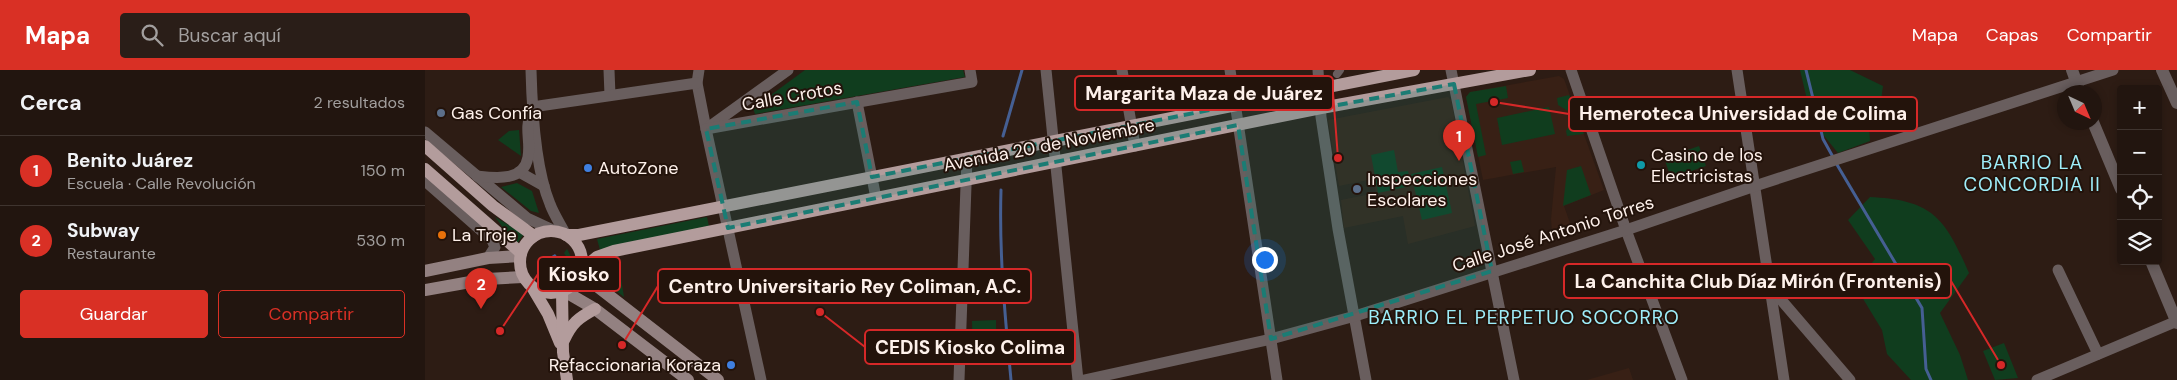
<!DOCTYPE html>
<html lang="es">
<head>
<meta charset="utf-8">
<style>
	body { margin:0; font-family:"DM Sans",sans-serif; background:#2a1e18; color:#f1f3f6 }
	.controls { position:absolute; right:15px; top:15px; display:grid; overflow:hidden; border-radius:5px; box-shadow:0 2px 8px #0003 }
	.controls button { width:45px; height:45px; display:grid; place-items:center; padding:0; border:0; border-bottom:1px solid #3f342f; background:#22150f; color:#f1f3f6; font:25px sans-serif }
	.compass { position:absolute; left:1632px; top:15px; width:45px; height:45px; border-radius:50%; background:#22150f; box-shadow:0 2px 8px #0003; rotate:136deg }
	.you { position:absolute; left:839px; top:189px; width:18px; height:18px; margin:-12px; border:4px solid #fff; border-radius:50%; background:#1a73e8; box-shadow:0 0 0 8px #1a73e833 }
	.badge { display:grid; place-items:center; width:32px; height:32px; border-radius:50%; background:#d93025; color:#fff; font-size:16px; font-weight:700 }
	.pin { position:absolute; translate:-50% -41px; filter:drop-shadow(0 1px 2px #0008) }
	.pin::after { content:''; position:absolute; top:26px; width:18px; height:15px; background:inherit; clip-path:polygon(0 0,100% 0,50% 100%) }
	.list { margin:0; padding:0; list-style:none }
	h2 { display:flex; justify-content:space-between; align-items:center; height:65px; margin:0; padding:0 20px; font-size:21px }
	h2 small { font-size:16px; font-weight:400; color:#a29f9e }
	.list li { display:grid; grid-template-columns:32px 1fr auto; gap:15px; align-items:center; box-sizing:border-box; height:70px; padding:0 20px; border-top:1px solid #3f342f }
	.list b { display:block; font-size:19px; white-space:nowrap }
	.list p { margin:0; font-size:16px; white-space:nowrap; color:#a29f9e }
	.list em { font-size:16px; font-style:normal; color:#a29f9e }
	.actions { display:flex; gap:10px; padding:15px 20px }
	.actions a { flex:1; padding:11px 0; border:1px solid #d93025; border-radius:5px; text-align:center; font-size:18px; color:#d93025 }
	.actions .main { background:#d93025; color:#fff }
	.icon { flex:none; width:28px; height:28px; fill:none; stroke:currentColor; stroke-width:2; stroke-linecap:round; stroke-linejoin:round }
	.map { position:relative; flex:none; width:1752px; height:310px; overflow:hidden }
	header { display:flex; align-items:center; gap:30px; box-sizing:border-box; height:70px; padding:0 25px; background:#d93025; color:#fff }
	header strong { font-size:24px }
	nav { display:flex; gap:28px; margin-inline-start:auto; font-size:18px }
	.search { width:350px; height:45px; background:#2a1e18; display:flex; align-items:center; gap:12px; box-sizing:border-box; padding:0 18px; border-radius:5px; color:#a29f9e; font-size:19px }
	main { display:flex }
	aside { flex:1; background:#22150f }
	.map>svg:first-child { display:block }
	.built { fill:#382015 }
	.green { fill:#103d1e }
	.water { fill:#455f93 }
	.lines { fill:none; stroke-linecap:round; stroke-linejoin:round }
	.stream { stroke:#455f93; stroke-width:3 }
	.pedestrian { stroke:#695e5e; stroke-width:8 }
	.minor { stroke:#695e5e; stroke-width:11 }
	.tertiary { stroke:#695e5e; stroke-width:12 }
	.secondary { stroke:#938181; stroke-width:12 }
	.primary { stroke:#b39c9c; stroke-width:12 }
	.marked { fill:#1b7c74; fill-opacity:0.2; stroke:#1b7c74; stroke-width:4; stroke-dasharray:10 6; stroke-linejoin:round }
	.service-dot { fill:#5c6f8a; stroke:#23130b; stroke-width:2 }
	.culture-dot { fill:#0f9aa8; stroke:#23130b; stroke-width:2 }
	.shop-dot { fill:#3f7fe0; stroke:#23130b; stroke-width:2 }
	.food-dot { fill:#e8710a; stroke:#23130b; stroke-width:2 }
	.labels { text-anchor:middle; stroke-width:4; stroke-linejoin:round; paint-order:stroke }
	.street-label { font-size:18px; fill:#fef1eb; stroke:#23130b }
	.poi-label { font-size:18px; fill:#fef1eb; stroke:#23130b; text-anchor:start }
	.neighbourhood-label { font-size:19px; letter-spacing:1px; fill:#9eeefa; stroke:#23130b }
	.leader { fill:none; stroke:#d62828; stroke-width:2 }
	.callout-dot { fill:#d62828; stroke:#23130b; stroke-width:2 }
	.callout { fill:#23130b; stroke:#d62828; stroke-width:2 }
	.callout-label { font-size:19px; text-anchor:middle; font-weight:bold; fill:#fef1eb }
</style>
</head>
<body>
<header>
<strong>Mapa</strong>
<div class="search"><svg class="icon" aria-label="search" viewBox="0 0 24 24"><circle cx="10" cy="10" r="6"/><path d="M15 15l6 6"/></svg>Buscar aquí</div>
<nav><a>Mapa</a><a>Capas</a><a>Compartir</a></nav>
</header>
<main>
<aside>
<h2>Cerca<small>2 resultados</small></h2>
<ul class="list">
<li><span class="badge">1</span><div><b>Benito Juárez</b><p>Escuela · Calle Revolución</p></div><em>150 m</em></li>
<li><span class="badge">2</span><div><b>Subway</b><p>Restaurante</p></div><em>530 m</em></li>
</ul>
<div class="actions"><a class="main">Guardar</a><a>Compartir</a></div>
</aside>
<div class="map">
<svg width="1752" height="310" viewBox="0 0 1752 310">
	<rect width="100%" height="100%" fill="#2d1c14"/>
	<g class="built">
		<path d="M1134,6L1139,9L1179,120L1139,136L1146,156L1127,162L1126,149L1131,97L1058,110L1041,27L1045,22Z"/>
		<path d="M1023,27L1026,30L1050,156L983,174L978,146L919,158L916,130L951,123L948,109L914,116L903,50Z"/>
		<path d="M1204,298L1208,310H1162Z"/>
	</g>
	<g class="green">
		<path d="M380,0H538L540,7L330,44L328,38Z"/>
		<path d="M1375,0H1425L1458,16L1456,30L1444,55L1445,71L1413,83L1387,51Z"/>
		<path d="M1081,16L1083,28L1051,34L1061,85L1053,87L1041,27L1045,22Z"/>
		<path d="M1144,25L1159,64L1142,66L1141,61L1145,54L1143,41L1133,35L1132,28Z"/>
		<path d="M1124,37L1130,64L1077,75L1072,48Z"/>
		<path d="M94,60L96,86L73,70L84,61Z"/>
		<path d="M1274,76L1281,96L1246,108L1239,88Z"/>
		<path d="M969,80L973,102L983,101L986,116L953,123L946,85Z"/>
		<path d="M1096,90L1099,102L1088,104L1085,92Z"/>
		<path d="M1156,96L1166,125L1138,136L1142,100Z"/>
		<path d="M1017,97L1027,143L997,150L986,104Z"/>
		<path d="M92,113L107,121L114,143L106,141L76,117Z"/>
		<path d="M1445,127C1508,130 1520,148 1544,203L1515,243L1535,285L1543,310H1486L1462,284L1457,260L1429,214L1450,189L1423,150Z"/>
		<path d="M70,147L99,164L91,175Z"/>
		<path d="M282,147L284,156L175,180L172,169Z"/>
		<path d="M142,179C156,201 139,222 115,214L117,209L122,211L123,206L133,201L137,190L142,188L139,183Z"/>
		<path d="M193,190L199,227L177,210L180,193Z"/>
		<path d="M571,250V287L548,288L547,251Z"/>
		<path d="M1579,273L1593,308L1570,310L1558,281Z"/>
	</g>
	<path class="water" d="M130,184L135,190C135,199 130,205 121,205L117,200C118,195 124,194 125,187Z"/>
	<g class="lines">
		<g class="stream">
			<path d="M1381,0L1398,69L1408,87"/>
			<path d="M578,66L597,0"/>
			<path d="M1411,93L1497,238L1501,299L1506,310"/>
			<path d="M576,120C574,184 580,246 586,310"/>
		</g>
		<path class="pedestrian" d="M912,4L915,0"/>
		<g class="minor">
			<path d="M106,0C107,39 110,98 125,134C129,145 136,155 141,165"/>
			<path d="M184,0L185,25"/>
			<path d="M274,0L272,13L281,59L336,310"/>
			<path d="M621,0L653,310"/>
			<path d="M697,0L710,76"/>
			<path d="M805,0L852,310"/>
			<path d="M893,0L896,47L913,159L941,310"/>
			<path d="M1026,0L1089,310"/>
			<path d="M1146,0L1201,160L1257,310"/>
			<path d="M1312,0L1359,310"/>
			<path d="M432,32L451,128"/>
			<path d="M107,37L272,13"/>
			<path d="M284,57L363,0"/>
			<path d="M281,59L547,12L545,0"/>
			<path d="M0,62L102,148L132,162"/>
			<path d="M94,102L119,116"/>
			<path d="M52,106C70,108 99,112 103,87C106,70 99,61 106,41"/>
			<path d="M0,111L67,170L70,177L63,188"/>
			<path d="M1633,200L1673,284"/>
			<path d="M1345,217L1425,310"/>
			<path d="M534,310L542,88"/>
			<path d="M659,310L846,269L930,246L1201,160L1330,116L1688,0"/>
			<path d="M1612,310L1752,251"/>
		</g>
		<g class="tertiary">
			<path d="M1647,0L1655,22"/>
			<path d="M1737,0L1752,33"/>
			<path d="M1668,52L1696,119"/>
			<path d="M1726,191L1752,253"/>
		</g>
		<g class="secondary">
			<path d="M0,201L63,188L95,186"/>
			<path d="M155,203L293,310"/>
			<path d="M0,220L62,209L98,207"/>
			<path d="M139,221L170,239L263,310"/>
		</g>
		<g class="primary">
			<path d="M0,76L68,136L109,166"/>
			<path d="M0,99L96,183"/>
			<circle cx="126" cy="192" r="31"/>
			<path d="M141,165H154L989,0"/>
			<path d="M156,200L172,187L189,181L896,38L1105,0"/>
			<path d="M107,217L123,244L135,273"/>
			<path d="M137,222L138,282L142,310"/>
			<path d="M139,270C147,253 153,248 170,239"/>
		</g>
	</g>
	<path class="marked" d="M1029,14L1067,201L846,269L813,55L303,158L281,59L432,32L447,107L895,18L896,38Z"/>
	<g class="service-dot">
		<circle cx="16" cy="43" r="5"/>
		<circle cx="932" cy="119" r="5"/>
	</g>
	<circle class="culture-dot" cx="1216" cy="95" r="5"/>
	<g class="shop-dot">
		<circle cx="163" cy="98" r="5"/>
		<circle cx="306" cy="295" r="5"/>
	</g>
	<circle class="food-dot" cx="17" cy="165" r="5"/>
	<g class="labels">
		<g class="street-label">
			<text transform="translate(367 26) rotate(-10)" y="6">Calle Crotos</text>
			<text transform="translate(624 75) rotate(-11)" y="6">Avenida 20 de Noviembre</text>
			<text transform="translate(1128 164) rotate(-18)" y="6">Calle José Antonio Torres</text>
		</g>
		<g class="poi-label">
			<text x="26" y="49">Gas Confía</text>
			<text x="1226" y="91">Casino de los<tspan x="1226" dy="21">Electricistas</tspan></text>
			<text x="173" y="104">AutoZone</text>
			<text x="942" y="115">Inspecciones<tspan x="942" dy="21">Escolares</tspan></text>
			<text x="27" y="171">La Troje</text>
			<text x="296" y="301" text-anchor="end">Refaccionaria Koraza</text>
		</g>
		<g class="neighbourhood-label">
			<text x="1607" y="99">BARRIO LA<tspan x="1607" dy="22">CONCORDIA II</tspan></text>
			<text x="1099" y="254">BARRIO EL PERPETUO SOCORRO</text>
		</g>
	</g>
	<path class="leader" d="M913 88L908 23M1069 32L1144 44M75 261L113 204M1576 295L1526 211M197 275L233 216M395 242L440 277"/>
	<g class="callout-dot">
		<circle cx="913" cy="88" r="5"/>
		<circle cx="1069" cy="32" r="5"/>
		<circle cx="75" cy="261" r="5"/>
		<circle cx="1576" cy="295" r="5"/>
		<circle cx="197" cy="275" r="5"/>
		<circle cx="395" cy="242" r="5"/>
	</g>
	<g class="callout">
		<rect x="650" y="6" width="258" height="34" rx="5"/>
		<rect x="1144" y="27" width="348" height="34" rx="5"/>
		<rect x="113" y="187" width="82" height="34" rx="5"/>
		<rect x="1139" y="194" width="387" height="34" rx="5"/>
		<rect x="233" y="199" width="373" height="34" rx="5"/>
		<rect x="440" y="260" width="210" height="34" rx="5"/>
	</g>
	<g class="callout-label">
		<text x="779" y="30">Margarita Maza de Juárez</text>
		<text x="1318" y="50">Hemeroteca Universidad de Colima</text>
		<text x="154" y="211">Kiosko</text>
		<text x="1333" y="218">La Canchita Club Díaz Mirón (Frontenis)</text>
		<text x="420" y="223">Centro Universitario Rey Coliman, A.C.</text>
		<text x="545" y="284">CEDIS Kiosko Colima</text>
	</g>
</svg>
<div class="controls">
<button>+</button>
<button>−</button>
<button><svg class="icon" aria-label="locate" viewBox="0 0 24 24"><circle cx="12" cy="12" r="6"/><path d="M12 2v4M12 18v4M2 12h4M18 12h4"/></svg></button>
<button><svg class="icon" aria-label="layers" viewBox="0 0 24 24"><path d="M12 4l9 5-9 5-9-5zM3 14l9 5 9-5"/></svg></button>
</div>
<svg class="compass" viewBox="-18 -18 36 36"><path d="M0-13l5 13h-10z" fill="#e53935"/><path d="M0 13l5-13h-10z" fill="#a29f9e"/></svg>
<div class="you"></div>
<div class="pin badge" style="left:1034px;top:91px">1</div>
<div class="pin badge" style="left:56px;top:239px">2</div>
</div>
</main>
</body>
</html>
